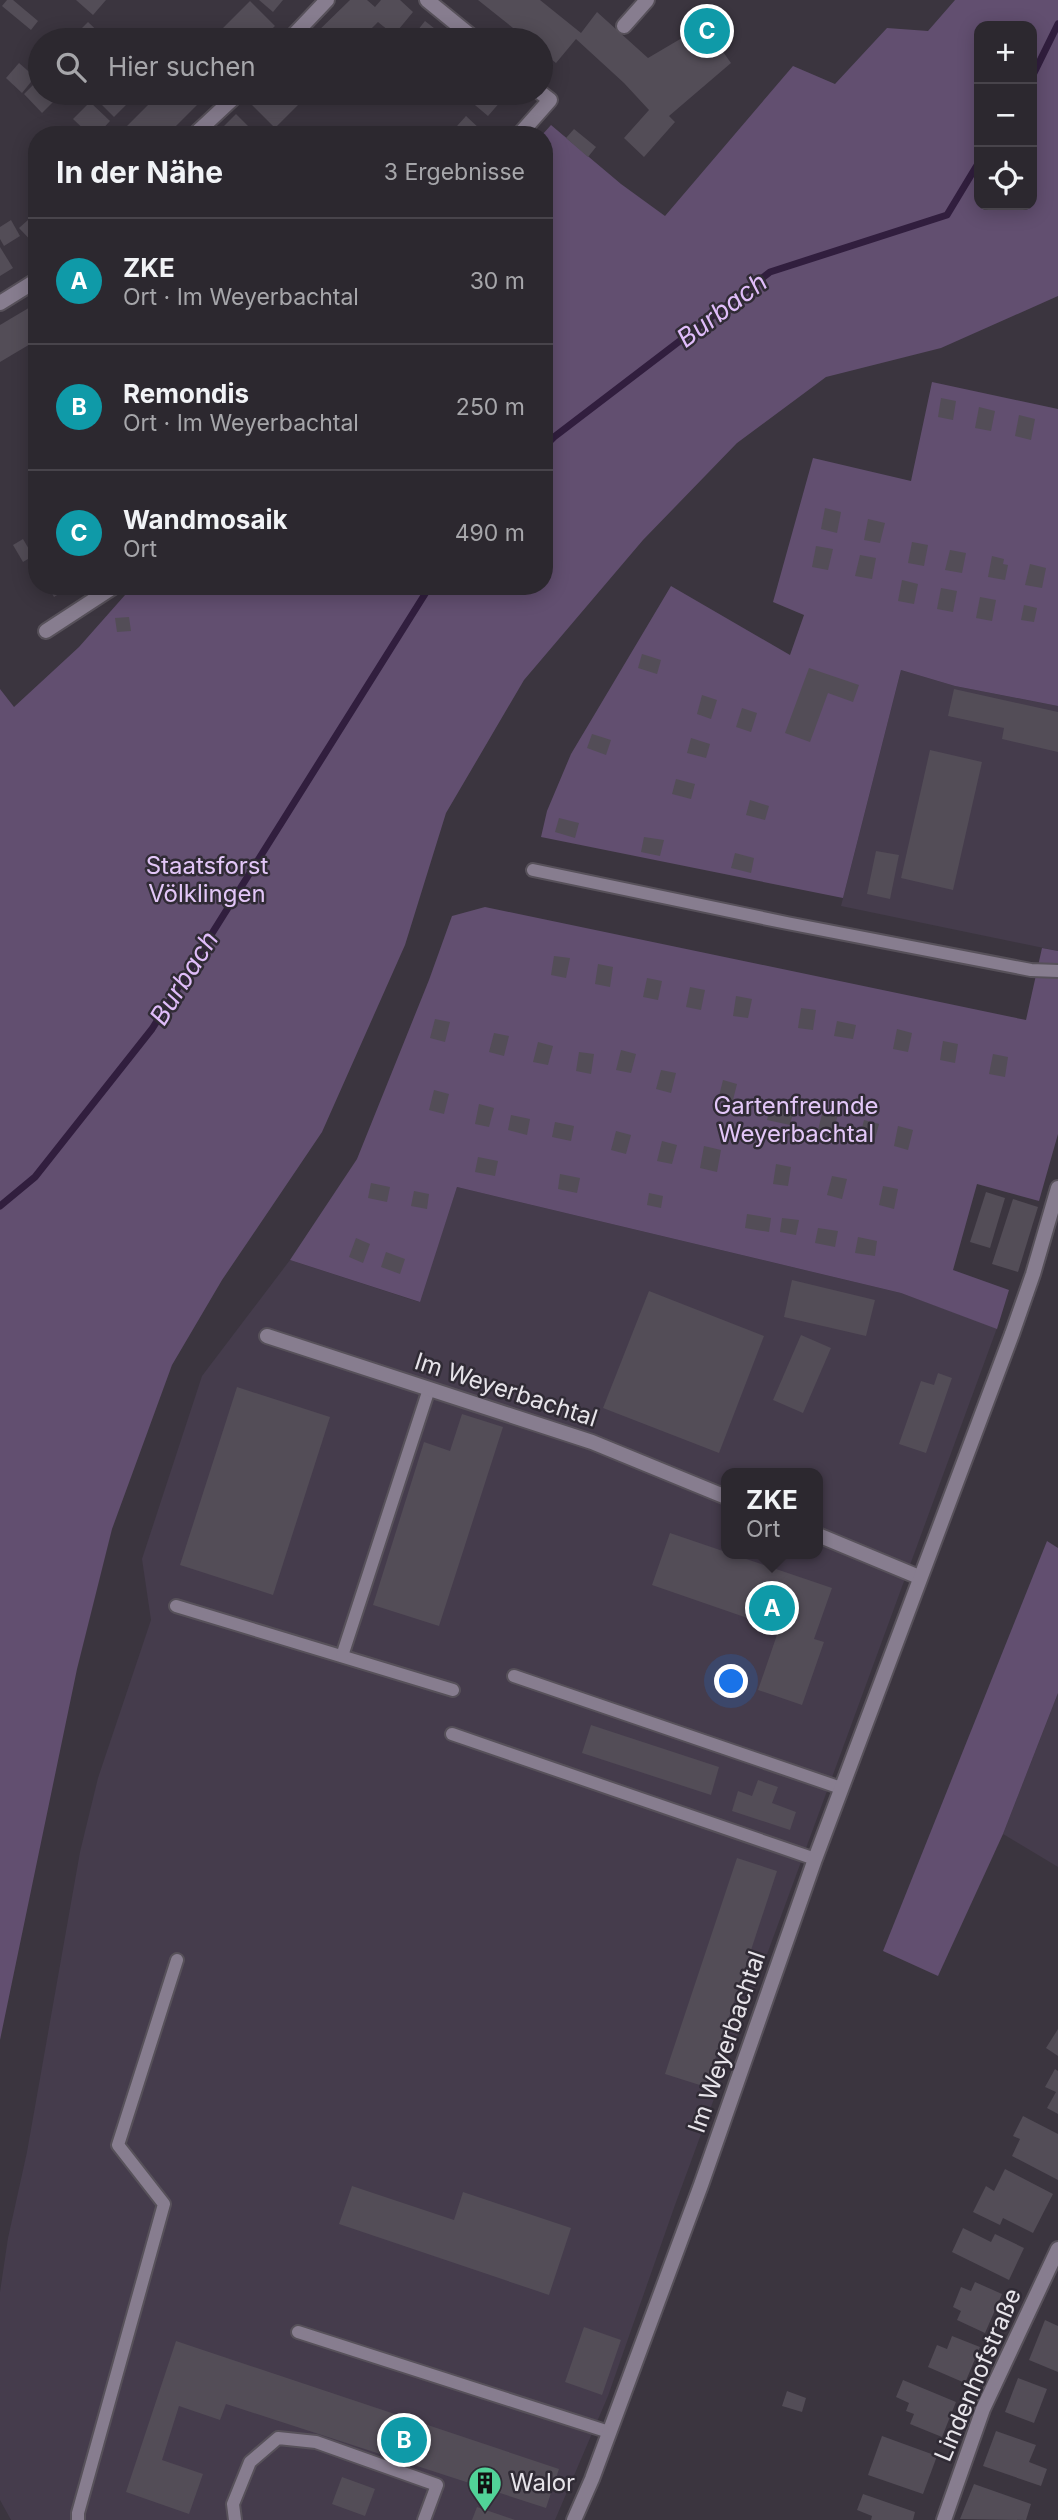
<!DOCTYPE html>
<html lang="de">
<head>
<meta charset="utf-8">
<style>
	body { margin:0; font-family:Inter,sans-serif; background:#38343b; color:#f1f3f6 }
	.controls { position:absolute; right:21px; top:21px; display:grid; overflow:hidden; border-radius:14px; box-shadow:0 4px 18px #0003 }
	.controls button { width:63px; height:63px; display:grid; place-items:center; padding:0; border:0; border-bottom:2px solid #48444b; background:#2c282f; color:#f1f3f6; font:35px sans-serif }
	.you { position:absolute; left:732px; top:1682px; width:24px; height:24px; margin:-18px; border:5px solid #fff; border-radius:50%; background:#1a73e8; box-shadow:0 0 0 10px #1a73e833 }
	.badge { display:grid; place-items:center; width:46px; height:46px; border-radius:50%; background:#1a73e8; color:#fff; font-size:23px; font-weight:700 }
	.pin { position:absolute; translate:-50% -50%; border:4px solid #fff; box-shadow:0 2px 7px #0006 }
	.popup { position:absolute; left:721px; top:1468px; width:102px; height:91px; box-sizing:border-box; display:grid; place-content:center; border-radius:14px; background:#2c282f; filter:drop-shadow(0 2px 5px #0005); font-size:23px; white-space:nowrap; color:#a6a6aa }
	.popup b { font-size:26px; color:#f1f3f6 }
	.popup::after { content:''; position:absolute; left:50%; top:100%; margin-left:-14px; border:14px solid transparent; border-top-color:#2c282f }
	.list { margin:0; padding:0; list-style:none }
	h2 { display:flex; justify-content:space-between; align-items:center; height:91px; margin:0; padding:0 28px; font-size:30px }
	h2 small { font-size:23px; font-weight:400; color:#a6a6aa }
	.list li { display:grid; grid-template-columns:46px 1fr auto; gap:21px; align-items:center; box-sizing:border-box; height:126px; padding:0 28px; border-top:2px solid #48444b }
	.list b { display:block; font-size:26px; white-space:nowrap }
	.list p { margin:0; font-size:23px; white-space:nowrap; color:#a6a6aa }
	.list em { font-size:23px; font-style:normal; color:#a6a6aa }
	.icon { flex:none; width:38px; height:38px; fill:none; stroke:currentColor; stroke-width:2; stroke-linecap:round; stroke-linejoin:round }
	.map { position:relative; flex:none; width:1058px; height:2520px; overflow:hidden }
	.search { position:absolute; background:#2c282f; box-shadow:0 4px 18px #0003; left:28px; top:28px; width:525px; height:77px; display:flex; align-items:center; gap:18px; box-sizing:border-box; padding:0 24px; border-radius:38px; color:#a6a6aa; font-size:26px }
	.panel { position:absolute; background:#2c282f; box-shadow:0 4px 18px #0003; left:28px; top:126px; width:525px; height:469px; border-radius:28px }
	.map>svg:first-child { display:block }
	.built { fill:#453c4c; fill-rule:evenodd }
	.green { fill:#624f70; fill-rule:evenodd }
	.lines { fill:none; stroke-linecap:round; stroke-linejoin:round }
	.stream { stroke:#311e3e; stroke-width:7 }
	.building { fill:#534d57 }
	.lane-casing { stroke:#57515a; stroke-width:16 }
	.street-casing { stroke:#57515a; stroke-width:18 }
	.lane { stroke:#877d8f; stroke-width:12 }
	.street { stroke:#877d8f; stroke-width:14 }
	.labels { text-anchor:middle; stroke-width:5; stroke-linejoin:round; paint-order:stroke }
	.park-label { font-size:24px; fill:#e3c7f8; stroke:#302b35 }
	.street-label { font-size:24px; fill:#e7e4ea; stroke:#302b35 }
	.poi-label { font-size:24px; fill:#e7e4ea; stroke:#302b35; text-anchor:start }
	.water-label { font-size:26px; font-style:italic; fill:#e0bdfa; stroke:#302b35 }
</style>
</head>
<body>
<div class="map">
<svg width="1058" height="2520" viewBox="0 0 1058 2520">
	<rect width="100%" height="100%" fill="#3b353f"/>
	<g class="built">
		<path d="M901,670L955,686L1058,706V951L841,906Z"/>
		<path d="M457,1187L901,1293L997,1328L675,2205L608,2396L555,2520H11L0,2500V2292L8,2238L27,2152L80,1852L98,1778L151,1620L142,1559L202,1376L290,1260L419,1302ZM726,1473H818V1554H726Z"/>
		<path d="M1058,1693V1867L1003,1834Z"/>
	</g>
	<g class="green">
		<path d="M955,0H1058V296L941,348L826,377L737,443L643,540L524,680L446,813L405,945L322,1132L222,1280L172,1365L112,1529L77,1669L0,2040V689L14,707L79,647L133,586H544V135H542L551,125L621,184L665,216L793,66L835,84L887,28L928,31ZM979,26H1032V205H979Z"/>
		<path d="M932,382L1058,409V706L955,686L901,670L843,898L541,837L547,811L571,754L671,586L790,655L804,615L773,602L813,458L911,481Z"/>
		<path d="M485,907L1026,1020L1042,948L1058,951V1134L1039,1201L977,1184L953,1270L1009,1290L997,1329L901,1293L457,1187L420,1302L290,1260L357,1159L429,980L452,916Z"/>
		<path d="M1047,1541L1058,1548V1693L1003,1834L938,1976L883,1951Z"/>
	</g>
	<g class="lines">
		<g class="stream">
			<path d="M1032,77L1058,24"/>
			<path d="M544,447L554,437L770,272L947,215L979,162"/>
			<path d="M0,1206L35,1177L152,1029L430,586"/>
		</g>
	</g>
	<g class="building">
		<path d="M7,0H13L38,21L31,30L2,6Z"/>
		<path d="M76,0H106L93,15Z"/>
		<path d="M259,0H283L273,12Z"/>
		<path d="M350,0H367L375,7L381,0H400L413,12L394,35L378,22L360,40H313L311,38Z"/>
		<path d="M478,0H540L581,33L597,12L648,58L704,25L731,63L669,116L675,122L644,157L624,138L649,110L624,83L576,39L556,63L541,51V40H528Z"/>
		<path d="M250,1L275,26L260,40H211Z"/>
		<path d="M425,21L449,40H410Z"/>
		<path d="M88,22L107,40H82L76,34Z"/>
		<path d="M19,63L35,77L22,93L6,78Z"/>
		<path d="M36,82L40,87V93H46L54,101L42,113L24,94Z"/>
		<path d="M98,93H134L136,95L114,117L94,97Z"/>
		<path d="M160,93H198L203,99L167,135H118Z"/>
		<path d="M258,93H310L275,128L249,102Z"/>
		<path d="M465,93H508L488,116L463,95Z"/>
		<path d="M90,102L110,121L97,135H90L73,119Z"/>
		<path d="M236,114L257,135H215Z"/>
		<path d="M466,116L481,130L484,127L493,135H449Z"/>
		<path d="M574,129L596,147L588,157L566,138Z"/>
		<path d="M37,212V247L19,228Z"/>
		<path d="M11,220L20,236L4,246L0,239V227Z"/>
		<path d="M0,247L13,268L0,276Z"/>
		<path d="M37,303V340L0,362V325Z"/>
		<path d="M941,398L956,401L953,420L938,417Z"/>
		<path d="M979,407L995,411L991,431L975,428Z"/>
		<path d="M1019,415L1035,419L1031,440L1015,436Z"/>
		<path d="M825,508L841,512L837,533L821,529Z"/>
		<path d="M868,519L885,523L880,543L864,540Z"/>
		<path d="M23,539L33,556L23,562L13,545Z"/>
		<path d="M912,542L928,545L924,566L908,563Z"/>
		<path d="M816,546L833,549L828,570L812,567Z"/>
		<path d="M950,550L966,553L962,573L945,570Z"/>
		<path d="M860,555L876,558L872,579L855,576Z"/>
		<path d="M992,556L1004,559L1003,564L1008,565L1005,580L988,577Z"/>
		<path d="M1030,564L1046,568L1042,588L1025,585Z"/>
		<path d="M902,580L918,584L914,604L898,601Z"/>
		<path d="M48,586H71L54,597Z"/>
		<path d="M941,588L957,591L953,612L937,609Z"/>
		<path d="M980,597L996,600L992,621L976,618Z"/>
		<path d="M1024,605L1037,608L1034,622L1021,620Z"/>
		<path d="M129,617L131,631L117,632L115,618Z"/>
		<path d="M642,654L661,660L657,674L638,668Z"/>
		<path d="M809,668L859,685L853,702L828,693L810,742L785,733Z"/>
		<path d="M954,689L1058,712V752L1002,739L1004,728L948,716Z"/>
		<path d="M702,695L717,700L711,719L697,714Z"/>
		<path d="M742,708L757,713L751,732L736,727Z"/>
		<path d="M592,734L611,740L606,755L587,748Z"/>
		<path d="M691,738L710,744L706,758L687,753Z"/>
		<path d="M930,750L982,762L953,890L901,878Z"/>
		<path d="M676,779L695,784L691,799L672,794Z"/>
		<path d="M750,800L769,806L765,820L746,815Z"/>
		<path d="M559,818L579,823L575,838L555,832Z"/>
		<path d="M644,837L664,840L660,856L641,852Z"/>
		<path d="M876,851L899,855L890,899L867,894Z"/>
		<path d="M735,853L754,858L751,873L731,868Z"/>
		<path d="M554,956L570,958L566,978L551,975Z"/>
		<path d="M598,964L613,967L610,987L595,984Z"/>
		<path d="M647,978L662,981L658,1000L643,997Z"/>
		<path d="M690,987L705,990L701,1010L686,1007Z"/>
		<path d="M736,996L752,999L748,1018L733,1016Z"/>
		<path d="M801,1008L816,1010L813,1030L798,1028Z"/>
		<path d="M435,1019L450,1022L445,1042L430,1038Z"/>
		<path d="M837,1021L856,1025L853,1039L834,1036Z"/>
		<path d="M897,1029L912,1033L908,1052L893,1049Z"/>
		<path d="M494,1033L509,1036L504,1056L489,1052Z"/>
		<path d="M943,1041L958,1044L955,1063L940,1060Z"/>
		<path d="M538,1042L553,1046L548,1065L533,1062Z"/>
		<path d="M621,1050L636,1054L631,1073L616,1070Z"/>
		<path d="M579,1052L594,1054L591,1074L576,1071Z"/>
		<path d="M993,1054L1008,1057L1005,1077L989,1074Z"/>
		<path d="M661,1070L676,1073L671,1093L656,1089Z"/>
		<path d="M723,1080L737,1084L732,1104L718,1100Z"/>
		<path d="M434,1090L449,1094L444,1114L429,1110Z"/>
		<path d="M772,1100L786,1103L784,1110L793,1113L790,1125L767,1120Z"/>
		<path d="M479,1104L494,1108L489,1127L475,1124Z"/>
		<path d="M823,1110L838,1114L833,1133L818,1130Z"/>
		<path d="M511,1115L530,1119L527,1135L508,1130Z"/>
		<path d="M864,1120L879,1124L874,1143L859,1140Z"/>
		<path d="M555,1122L574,1126L571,1141L552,1137Z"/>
		<path d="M898,1126L913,1130L908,1150L894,1146Z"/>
		<path d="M616,1131L631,1135L626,1154L611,1150Z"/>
		<path d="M662,1141L677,1145L672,1164L657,1161Z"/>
		<path d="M704,1146L721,1150L717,1172L700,1168Z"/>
		<path d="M478,1157L498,1161L495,1176L475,1172Z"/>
		<path d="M776,1164L791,1167L788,1186L773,1184Z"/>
		<path d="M560,1174L580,1178L577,1193L558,1189Z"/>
		<path d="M832,1176L847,1179L842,1199L827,1195Z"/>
		<path d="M371,1183L390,1187L387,1202L368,1198Z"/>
		<path d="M883,1186L898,1189L894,1209L879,1205Z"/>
		<path d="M414,1191L429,1194L427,1209L411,1206Z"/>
		<path d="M986,1192L1005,1198L990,1248L970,1242Z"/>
		<path d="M649,1193L663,1196L661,1208L647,1205Z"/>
		<path d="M1013,1199L1038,1207L1018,1272L992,1264Z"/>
		<path d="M747,1214L771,1218L769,1232L745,1228Z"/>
		<path d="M782,1218L799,1220L796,1235L780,1232Z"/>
		<path d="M818,1228L838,1231L835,1247L815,1243Z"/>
		<path d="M858,1237L877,1241L875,1256L855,1253Z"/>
		<path d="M356,1238L370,1244L363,1263L349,1257Z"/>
		<path d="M386,1252L405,1259L400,1274L381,1267Z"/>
		<path d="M792,1280L875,1300L866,1336L784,1317Z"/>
		<path d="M649,1291L764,1336L719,1453L603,1408Z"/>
		<path d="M801,1335L831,1348L803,1413L773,1400Z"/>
		<path d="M938,1373L952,1378L926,1453L899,1444L921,1381L934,1385Z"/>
		<path d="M237,1387L330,1417L273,1595L180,1565Z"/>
		<path d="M462,1414L503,1427L439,1626L373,1605L424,1442L450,1451Z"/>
		<path d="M670,1533L832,1588L814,1639L824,1642L802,1705L758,1690L779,1629L652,1585Z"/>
		<path d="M591,1725L719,1767L711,1795L582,1753Z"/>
		<path d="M758,1780L778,1787L772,1803L796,1812L790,1830L732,1811L738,1791L752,1796Z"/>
		<path d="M737,1858L777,1871L706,2087L665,2074Z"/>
		<path d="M1058,2029V2056L1046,2048Z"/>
		<path d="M1055,2069L1058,2071V2114L1047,2108L1056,2092L1045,2087Z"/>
		<path d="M1023,2116L1058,2134V2180L1012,2156L1020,2139L1013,2136Z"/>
		<path d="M1005,2169L1053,2194L1033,2233L1003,2218L1000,2225L973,2212L986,2186L994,2191Z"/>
		<path d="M352,2186L454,2220L463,2192L571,2228L549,2295L339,2224Z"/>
		<path d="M963,2228L991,2242L995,2234L1024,2248L1009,2280L952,2252Z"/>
		<path d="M975,2282L1002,2294L985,2333L957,2320L961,2311L953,2307L961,2287L971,2291Z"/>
		<path d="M1045,2320L1058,2326V2372L1029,2360Z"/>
		<path d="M584,2327L621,2340L602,2395L565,2382Z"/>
		<path d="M952,2336L980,2347L965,2383L928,2367L937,2345L947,2349Z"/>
		<path d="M176,2341L559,2469L546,2508L226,2404L220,2420L179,2406L162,2460L203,2474L189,2514L126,2492Z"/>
		<path d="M1018,2378L1047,2389L1034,2423L1005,2412Z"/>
		<path d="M903,2380L956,2402L942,2437L910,2424L914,2414L906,2411L909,2403L896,2397Z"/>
		<path d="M787,2391L806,2398L802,2412L782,2406Z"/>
		<path d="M996,2431L1036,2445L1029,2462L1047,2469L1041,2486L983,2466Z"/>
		<path d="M882,2436L937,2456L923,2494L868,2475Z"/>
		<path d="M342,2477L375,2489L365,2516L332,2504Z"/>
		<path d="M974,2484L1031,2504L1026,2520L960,2519Z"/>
		<path d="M863,2494L915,2512L913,2520H871L872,2516L857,2510Z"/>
		<path d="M477,2507L515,2520H472Z"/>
	</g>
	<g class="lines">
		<g class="lane-casing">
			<g id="lane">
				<path d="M533,870L787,923L1031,970L1058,971"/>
				<path d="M176,1606L453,1690"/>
				<path d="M342,1656L429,1389"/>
				<path d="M514,1676L841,1788"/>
				<path d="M452,1734L815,1859"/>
				<path d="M298,2332L609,2432"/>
				<path d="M78,2520V2513L164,2204L118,2145L177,1960"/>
				<path d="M235,2520L233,2504L250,2462L278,2438L316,2442L437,2485L424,2520"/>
			</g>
		</g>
		<g class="street-casing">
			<g id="street">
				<path d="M427,0L476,40"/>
				<path d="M624,26L647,0"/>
				<path d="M289,40L327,0"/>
				<path d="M194,135L239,93"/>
				<path d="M519,135L550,100L541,93"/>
				<path d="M0,303L37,280"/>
				<path d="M46,631L115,586"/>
				<path d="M267,1336L592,1442L726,1497"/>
				<path d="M818,1535L919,1577"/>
				<path d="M574,2520L592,2479L701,2185L815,1859L1012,1334L1033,1274L1058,1188"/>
				<path d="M944,2520L983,2409L1058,2249"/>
			</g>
		</g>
		<use href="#lane" class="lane"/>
		<use href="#street" class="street"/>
	</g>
	<defs>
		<g id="building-pin" transform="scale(1.75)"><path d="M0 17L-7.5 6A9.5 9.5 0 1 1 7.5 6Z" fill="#51d398" stroke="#302b35"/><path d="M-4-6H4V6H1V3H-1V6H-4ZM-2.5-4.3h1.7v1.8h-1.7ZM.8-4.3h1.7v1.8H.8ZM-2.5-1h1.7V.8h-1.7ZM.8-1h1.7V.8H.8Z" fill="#111"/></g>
	</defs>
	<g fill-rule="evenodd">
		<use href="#building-pin" x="485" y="2483"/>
	</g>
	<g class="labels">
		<g class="park-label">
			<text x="207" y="874">Staatsforst<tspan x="207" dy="28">Völklingen</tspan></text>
			<text x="796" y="1114">Gartenfreunde<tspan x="796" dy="28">Weyerbachtal</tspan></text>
		</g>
		<g class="street-label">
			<text transform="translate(506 1390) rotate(18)" y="8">Im Weyerbachtal</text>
			<text transform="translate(727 2042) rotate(-71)" y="8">Im Weyerbachtal</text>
			<text transform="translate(978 2375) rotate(-67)" y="8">Lindenhofstraße</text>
		</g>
		<g class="poi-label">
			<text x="510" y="2491">Walor</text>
		</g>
		<g class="water-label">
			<text transform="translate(722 310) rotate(-37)" y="9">Burbach</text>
			<text transform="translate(184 978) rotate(-58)" y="9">Burbach</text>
		</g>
	</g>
</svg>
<div class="controls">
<button>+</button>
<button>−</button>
<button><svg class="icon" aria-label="locate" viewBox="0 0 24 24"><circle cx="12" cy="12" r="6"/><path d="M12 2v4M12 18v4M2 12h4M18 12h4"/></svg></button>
</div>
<div class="you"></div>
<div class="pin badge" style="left:772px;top:1608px;background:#0f9aa8">A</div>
<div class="popup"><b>ZKE</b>Ort</div>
<div class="pin badge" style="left:404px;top:2440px;background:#0f9aa8">B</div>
<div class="pin badge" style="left:707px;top:31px;background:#0f9aa8">C</div>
<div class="search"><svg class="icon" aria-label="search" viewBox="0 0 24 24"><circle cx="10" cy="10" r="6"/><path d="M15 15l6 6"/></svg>Hier suchen</div>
<section class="panel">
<h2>In der Nähe<small>3 Ergebnisse</small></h2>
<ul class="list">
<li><span class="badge" style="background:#0f9aa8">A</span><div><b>ZKE</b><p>Ort · Im Weyerbachtal</p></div><em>30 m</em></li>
<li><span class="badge" style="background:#0f9aa8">B</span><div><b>Remondis</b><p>Ort · Im Weyerbachtal</p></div><em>250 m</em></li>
<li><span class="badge" style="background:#0f9aa8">C</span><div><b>Wandmosaik</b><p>Ort</p></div><em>490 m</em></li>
</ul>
</section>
</div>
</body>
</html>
